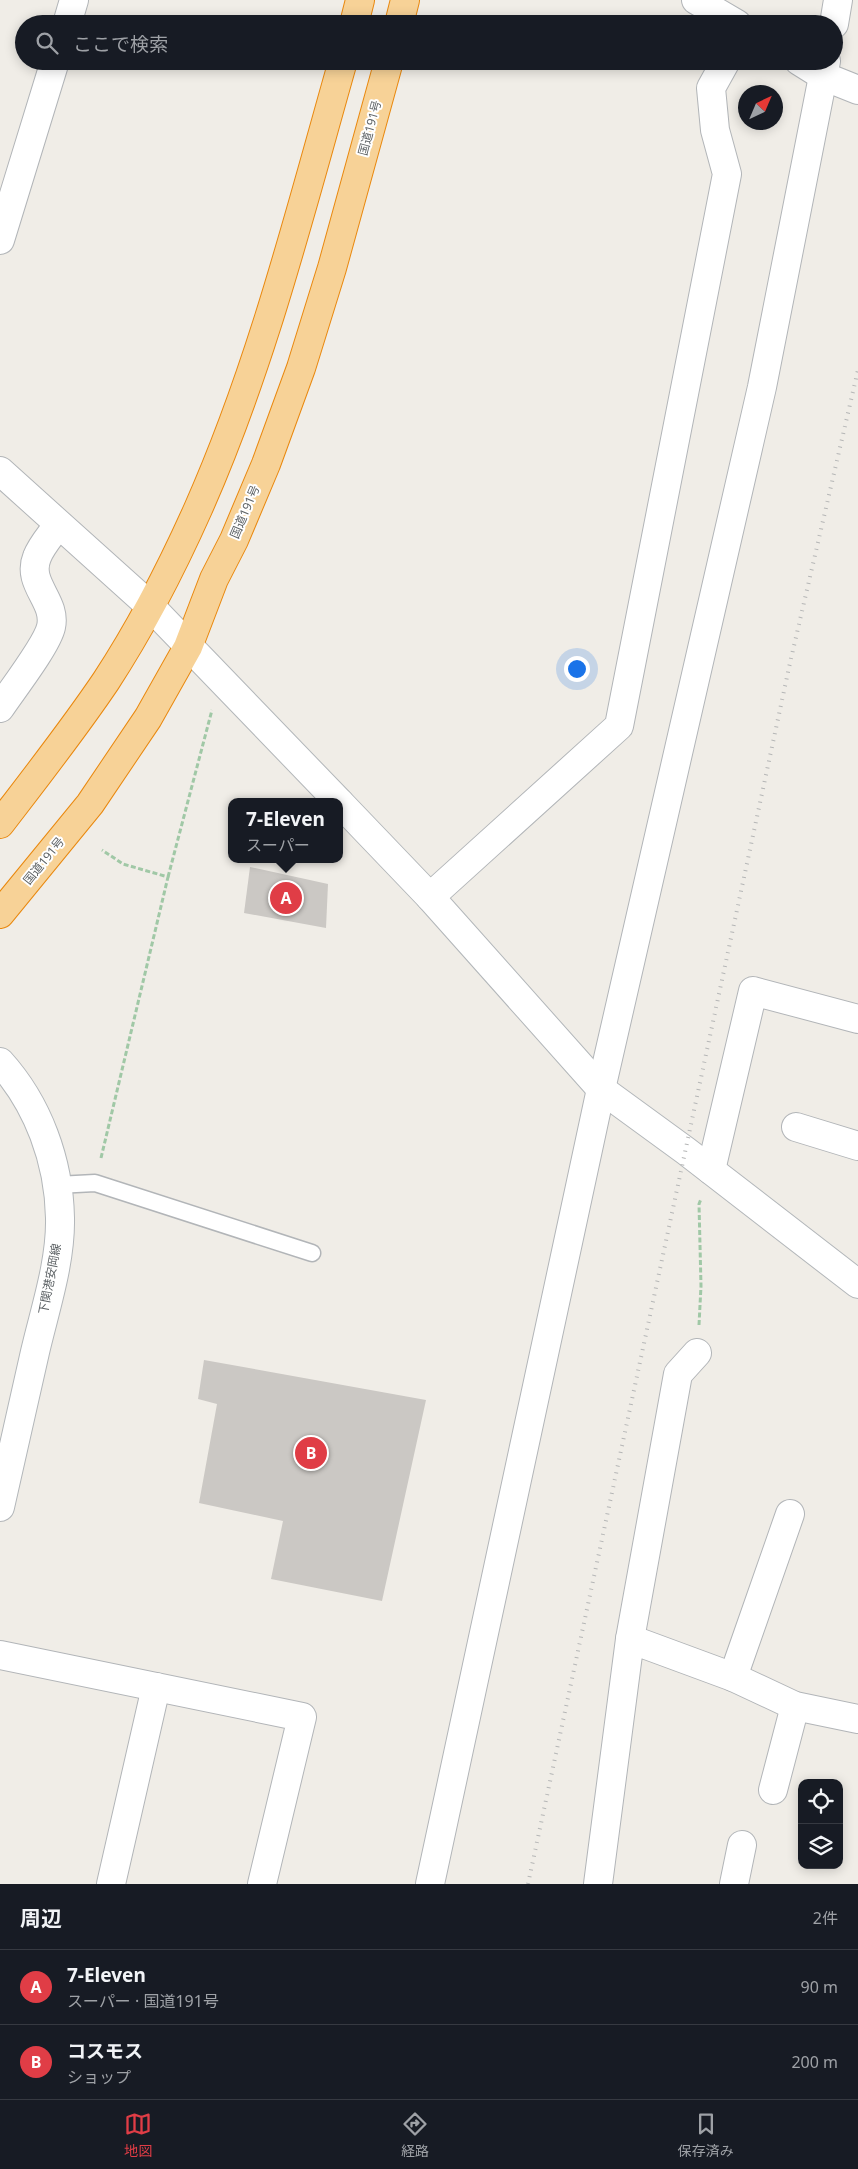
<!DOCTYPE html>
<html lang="ja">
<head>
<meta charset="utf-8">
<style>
	body { margin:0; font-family:"Noto Sans","Noto Sans JP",sans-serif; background:#20242c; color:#f1f3f6 }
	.controls { position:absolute; right:15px; bottom:15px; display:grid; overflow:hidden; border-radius:10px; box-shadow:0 2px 12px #0003 }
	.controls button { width:45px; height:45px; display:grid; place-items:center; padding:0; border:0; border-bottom:1px solid #363941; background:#171b24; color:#f1f3f6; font:25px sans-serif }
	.compass { position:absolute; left:738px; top:85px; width:45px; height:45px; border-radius:50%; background:#171b24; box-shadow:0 2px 12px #0003; rotate:44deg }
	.you { position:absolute; left:576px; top:668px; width:18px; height:18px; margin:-12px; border:4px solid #fff; border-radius:50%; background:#1a73e8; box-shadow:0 0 0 8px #1a73e833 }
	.badge { display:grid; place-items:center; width:32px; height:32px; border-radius:50%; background:#e03d46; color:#fff; font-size:16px; font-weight:700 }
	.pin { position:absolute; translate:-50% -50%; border:2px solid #fff; box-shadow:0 1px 5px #0006 }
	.popup { position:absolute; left:228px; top:798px; width:115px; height:65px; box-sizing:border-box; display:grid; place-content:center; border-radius:10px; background:#171b24; filter:drop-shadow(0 1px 4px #0005); font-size:16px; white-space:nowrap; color:#9ea1a6 }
	.popup b { font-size:19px; color:#f1f3f6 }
	.popup::after { content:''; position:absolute; left:50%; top:100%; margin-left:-10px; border:10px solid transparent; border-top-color:#171b24 }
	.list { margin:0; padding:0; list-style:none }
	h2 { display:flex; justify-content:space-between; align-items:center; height:65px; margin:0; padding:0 20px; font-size:21px }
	h2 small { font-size:16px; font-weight:400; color:#9ea1a6 }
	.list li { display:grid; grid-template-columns:32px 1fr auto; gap:15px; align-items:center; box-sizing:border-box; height:75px; padding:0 20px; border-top:1px solid #363941 }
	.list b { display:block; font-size:19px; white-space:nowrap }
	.list p { margin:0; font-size:16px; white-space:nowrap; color:#9ea1a6 }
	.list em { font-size:16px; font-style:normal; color:#9ea1a6 }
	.icon { flex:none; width:28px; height:28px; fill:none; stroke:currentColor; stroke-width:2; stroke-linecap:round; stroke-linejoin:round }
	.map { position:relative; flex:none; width:858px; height:1884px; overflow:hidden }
	.search { position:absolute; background:#171b24; box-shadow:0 2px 12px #0003; left:15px; right:15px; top:15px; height:55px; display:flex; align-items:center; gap:12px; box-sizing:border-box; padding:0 18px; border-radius:28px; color:#9ea1a6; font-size:19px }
	.sheet { height:215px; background:#171b24 }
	nav { display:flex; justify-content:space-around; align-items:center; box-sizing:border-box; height:70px; border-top:1px solid #363941; background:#171b24; font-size:14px; color:#9ea1a6 }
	nav a { display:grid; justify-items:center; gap:2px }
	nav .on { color:#e03d46 }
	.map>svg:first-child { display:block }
	.building { fill:#cbc8c4 }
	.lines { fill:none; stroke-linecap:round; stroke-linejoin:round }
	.lane-casing { stroke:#b2b5b8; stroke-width:19 }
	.street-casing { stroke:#b2b5b8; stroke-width:30 }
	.secondary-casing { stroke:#b3b7ba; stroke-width:30 }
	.highway-casing { stroke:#e9880e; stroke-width:30 }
	.path { stroke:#a0c8a6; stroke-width:3; stroke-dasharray:5 2.5; stroke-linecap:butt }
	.lane { stroke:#fff; stroke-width:16 }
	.street { stroke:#fff; stroke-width:28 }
	.secondary { stroke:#fff; stroke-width:28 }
	.highway { stroke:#f7d297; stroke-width:28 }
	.rail { stroke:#b5b6b6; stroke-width:4; stroke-dasharray:1 6; stroke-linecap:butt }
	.labels { text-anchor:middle; stroke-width:4; stroke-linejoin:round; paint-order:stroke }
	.street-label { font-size:12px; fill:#5e6366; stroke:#fff }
</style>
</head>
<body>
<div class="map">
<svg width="858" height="1884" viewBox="0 0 858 1884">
	<rect width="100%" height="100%" fill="#f0ede7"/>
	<g class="building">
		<path d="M250,867L328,884L326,928L244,913Z"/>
		<path d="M204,1360L426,1400L382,1601L271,1579L283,1521L199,1503L217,1404L198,1399Z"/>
	</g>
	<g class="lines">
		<g class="lane-casing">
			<path id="lane" d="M57,1185L95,1183L312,1253"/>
		</g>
		<g class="street-casing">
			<g id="street">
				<path d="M696,0L737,24"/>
				<path d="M67,24L74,0"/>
				<path d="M834,24L838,0"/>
				<path d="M799,61L823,76L858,90"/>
				<path d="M0,240L55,61"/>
				<path d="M0,471L150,606"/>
				<path d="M0,708C12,690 47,645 51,627C57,601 26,584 37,557C41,546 51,535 58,525"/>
				<path d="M430,897L619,726L727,174L715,130L711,88L726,61"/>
				<path d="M796,1127L858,1146"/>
				<path d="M711,1170L753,991L858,1019"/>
				<path d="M630,1639L678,1374L697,1353"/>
				<path d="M0,1655L302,1717L262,1884"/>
				<path d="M733,1677L790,1514"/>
				<path d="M773,1790L795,1706"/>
				<path d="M111,1884L156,1687"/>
				<path d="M430,1884L601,1089L762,387L826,61"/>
				<path d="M598,1884L630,1639L733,1677L795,1706L858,1719"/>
				<path d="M734,1884L742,1845"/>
			</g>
		</g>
		<g class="secondary-casing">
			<g id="secondary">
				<path d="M150,606L339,802"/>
				<path d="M340,803L430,897L601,1089L686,1151L858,1284"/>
				<path d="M0,1062C38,1104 59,1161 60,1218C61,1262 45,1309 35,1352C23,1404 12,1455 0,1507"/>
			</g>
		</g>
		<g class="highway-casing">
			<g id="highway">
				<path d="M354,24L360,0"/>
				<path d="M399,24L405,0"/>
				<path d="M0,824C36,777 73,730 106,681C140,629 173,565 198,509C262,365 300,212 343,61"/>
				<path d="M0,914L90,804L148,718L188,647L214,579L234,540L266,464L301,368L332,268L389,61"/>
			</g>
		</g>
		<g class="path">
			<path d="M168,877L212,710"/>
			<path d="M101,1158L168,877L123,864L102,850"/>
			<path d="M699,1325L701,1286L699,1204L701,1199"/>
		</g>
		<use href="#lane" class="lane"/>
		<use href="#street" class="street"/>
		<use href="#secondary" class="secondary"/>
		<use href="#highway" class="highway"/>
		<path class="rail" d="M528,1884L790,663L858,370"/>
	</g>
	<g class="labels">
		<g class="street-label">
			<text transform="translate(370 128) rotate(-75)" y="4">国道191号</text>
			<text transform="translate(245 512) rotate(-67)" y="4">国道191号</text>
			<text transform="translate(44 861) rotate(-51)" y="4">国道191号</text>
			<text transform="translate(50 1279) rotate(-79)" y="4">下関港安岡線</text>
		</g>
	</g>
</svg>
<div class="controls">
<button><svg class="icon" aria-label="locate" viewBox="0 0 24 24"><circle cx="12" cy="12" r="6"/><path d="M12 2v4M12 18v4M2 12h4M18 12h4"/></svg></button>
<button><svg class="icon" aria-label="layers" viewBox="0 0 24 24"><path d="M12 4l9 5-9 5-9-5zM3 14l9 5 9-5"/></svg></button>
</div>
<svg class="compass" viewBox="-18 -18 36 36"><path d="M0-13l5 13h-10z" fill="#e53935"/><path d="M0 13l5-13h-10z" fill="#9ea1a6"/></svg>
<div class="you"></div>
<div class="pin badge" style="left:286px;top:898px">A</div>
<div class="popup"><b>7-Eleven</b>スーパー</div>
<div class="pin badge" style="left:311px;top:1453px">B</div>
<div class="search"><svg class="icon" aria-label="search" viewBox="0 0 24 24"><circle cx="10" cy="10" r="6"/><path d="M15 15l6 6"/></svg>ここで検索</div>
</div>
<section class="sheet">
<h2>周辺<small>2件</small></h2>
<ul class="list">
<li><span class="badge">A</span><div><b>7-Eleven</b><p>スーパー · 国道191号</p></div><em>90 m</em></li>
<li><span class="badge">B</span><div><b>コスモス</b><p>ショップ</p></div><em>200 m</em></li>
</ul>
</section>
<nav>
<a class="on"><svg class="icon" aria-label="map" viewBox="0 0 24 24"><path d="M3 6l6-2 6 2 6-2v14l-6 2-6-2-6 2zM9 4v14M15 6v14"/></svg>地図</a>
<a><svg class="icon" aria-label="directions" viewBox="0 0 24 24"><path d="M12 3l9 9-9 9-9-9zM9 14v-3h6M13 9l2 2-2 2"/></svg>経路</a>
<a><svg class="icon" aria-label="saved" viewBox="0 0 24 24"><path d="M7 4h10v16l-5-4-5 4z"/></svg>保存済み</a>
</nav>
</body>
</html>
